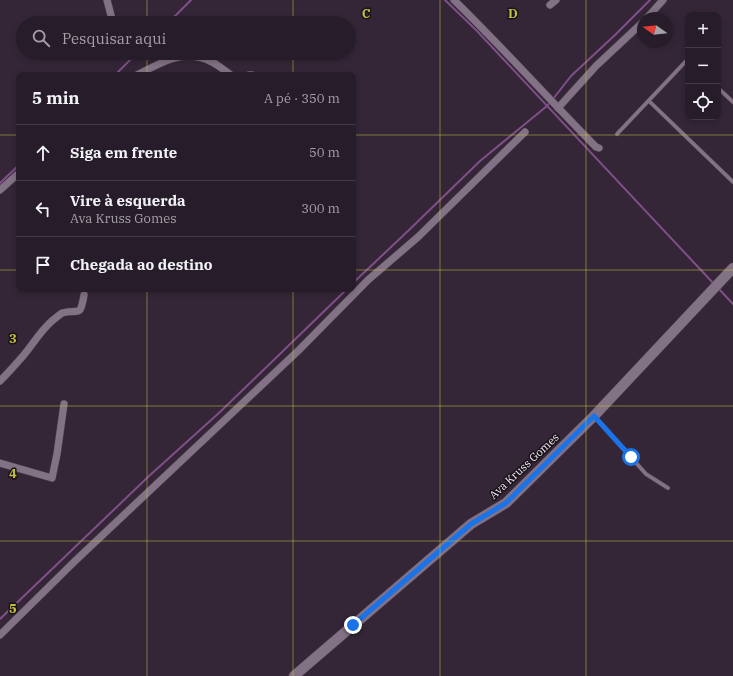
<!DOCTYPE html>
<html lang="pt">
<head>
<meta charset="utf-8">
<style>
	body { margin:0; font-family:"IBM Plex Serif",serif; background:#2f2531; color:#f1f3f6 }
	.controls { position:absolute; right:12px; top:12px; display:grid; overflow:hidden; border-radius:8px; box-shadow:0 2px 6px #0003 }
	.controls button { width:36px; height:36px; display:grid; place-items:center; padding:0; border:0; border-bottom:1px solid #433a46; background:#271c29; color:#f1f3f6; font:20px sans-serif }
	.compass { position:absolute; left:637px; top:12px; width:36px; height:36px; border-radius:50%; background:#271c29; box-shadow:0 2px 6px #0003; rotate:285deg }
	.stop { position:absolute; width:12px; height:12px; margin:-9px; border:3px solid #1a73e8; border-radius:50%; background:#fff }
	.stop.end { background:#1a73e8; border-color:#fff; box-shadow:0 1px 4px #0008 }
	.list { margin:0; padding:0; list-style:none }
	h2 { display:flex; justify-content:space-between; align-items:center; height:52px; margin:0; padding:0 16px; font-size:17px }
	h2 small { font-size:13px; font-weight:400; color:#a4a1a8 }
	.list li { display:grid; grid-template-columns:26px 1fr auto; gap:12px; align-items:center; box-sizing:border-box; height:56px; padding:0 16px; border-top:1px solid #433a46 }
	.list b { display:block; font-size:15px; white-space:nowrap }
	.list p { margin:0; font-size:13px; white-space:nowrap; color:#a4a1a8 }
	.list em { font-size:13px; font-style:normal; color:#a4a1a8 }
	.icon { flex:none; width:22px; height:22px; fill:none; stroke:currentColor; stroke-width:2; stroke-linecap:round; stroke-linejoin:round }
	.map { position:relative; flex:none; width:733px; height:676px; overflow:hidden }
	.search { position:absolute; background:#271c29; box-shadow:0 2px 6px #0003; left:16px; top:16px; width:340px; height:44px; display:flex; align-items:center; gap:10px; box-sizing:border-box; padding:0 14px; border-radius:22px; color:#a4a1a8; font-size:15px }
	.panel { position:absolute; background:#271c29; box-shadow:0 2px 6px #0003; left:16px; top:72px; width:340px; height:220px; border-radius:8px }
	.map>svg:first-child { display:block }
	.lines { fill:none; stroke-linecap:round; stroke-linejoin:round }
	.stream { stroke:#7f5088; stroke-width:2 }
	.lane-casing { stroke:#504452; stroke-width:4.5 }
	.street-casing { stroke:#504452; stroke-width:8 }
	.secondary-casing { stroke:#504452; stroke-width:11 }
	.lane { stroke:#837286; stroke-width:3.5 }
	.street { stroke:#837286; stroke-width:7 }
	.secondary { stroke:#837286; stroke-width:10 }
	.route { stroke:#1a73e8; stroke-width:5 }
	.grid { fill:none; stroke:#c3bd3f; stroke-width:1; stroke-opacity:0.55 }
	.labels { text-anchor:middle; stroke-width:3; stroke-linejoin:round; paint-order:stroke }
	.street-label { font-size:11px; fill:#f4ebf6; stroke:#181219 }
	.grid-label { font-size:13px; text-anchor:middle; font-weight:bold; fill:#c3bd3f; stroke:#181219; stroke-width:3; stroke-linejoin:round; paint-order:stroke }
</style>
</head>
<body>
<div class="map">
<svg width="733" height="676" viewBox="0 0 733 676">
	<rect width="100%" height="100%" fill="#342637"/>
	<g class="lines">
		<g class="stream">
			<path d="M445,0L477,31L714,284"/>
			<path d="M168,23L191,0"/>
			<path d="M115,75L137,53"/>
			<path d="M553,99L571,76L615,35L650,0"/>
			<path d="M0,183L19,165"/>
			<path d="M353,283L409,230L480,161L547,106L550,102"/>
			<path d="M718,288L733,304"/>
			<path d="M0,619L149,476L220,412L347,289"/>
		</g>
		<g class="lane-casing">
			<g id="lane">
				<path d="M718,88L733,102"/>
				<path d="M649,101L733,182"/>
				<path d="M617,134L688,59"/>
				<path d="M595,417L646,474L668,488"/>
			</g>
		</g>
		<g class="street-casing">
			<g id="street">
				<path d="M107,0L113,23"/>
				<path d="M454,0C502,47 548,98 596,147L599,148"/>
				<path d="M550,5L556,0"/>
				<path d="M647,18L663,0"/>
				<path d="M121,53L122,54"/>
				<path d="M137,75C155,66 177,52 198,57C211,59 221,68 231,75"/>
				<path d="M249,75H252"/>
				<path d="M558,108L596,66L643,22"/>
				<path d="M0,190L19,173"/>
				<path d="M0,381C8,373 16,364 23,356C33,344 41,330 53,320C56,318 59,315 62,313C79,308 80,319 84,295"/>
				<path d="M0,463L52,478L57,454L64,404"/>
				<path d="M0,635L75,561L299,350L368,280L418,237L525,132"/>
			</g>
		</g>
		<g class="secondary-casing">
			<path id="secondary" d="M294,676L471,524L506,503L594,416L733,268"/>
		</g>
		<use href="#lane" class="lane"/>
		<use href="#street" class="street"/>
		<use href="#secondary" class="secondary"/>
	</g>
	<g class="lines">
		<path class="route" d="M353,625L471,524L506,503L594,416L631,457"/>
	</g>
	<path class="grid" d="M147,0V23M293,0V23M440,0V676M586,0V676M147,53V75M293,53V75M0,135H19M353,135H733M0,270H19M353,270H733M147,289V676M293,289V676M0,406H733M0,541H733"/>
	<g class="labels">
		<g class="street-label">
			<text transform="translate(524 466) rotate(-43)" y="4">Ava Kruss Gomes</text>
		</g>
	</g>
	<g class="grid-label">
		<text x="366" y="18">C</text>
		<text x="513" y="18">D</text>
		<text x="13" y="343">3</text>
		<text x="13" y="478">4</text>
		<text x="13" y="613">5</text>
	</g>
</svg>
<div class="controls">
<button>+</button>
<button>−</button>
<button><svg class="icon" aria-label="locate" viewBox="0 0 24 24"><circle cx="12" cy="12" r="6"/><path d="M12 2v4M12 18v4M2 12h4M18 12h4"/></svg></button>
</div>
<svg class="compass" viewBox="-18 -18 36 36"><path d="M0-13l5 13h-10z" fill="#e53935"/><path d="M0 13l5-13h-10z" fill="#a4a1a8"/></svg>
<div class="stop" style="left:631px;top:457px"></div>
<div class="stop end" style="left:353px;top:625px"></div>
<div class="search"><svg class="icon" aria-label="search" viewBox="0 0 24 24"><circle cx="10" cy="10" r="6"/><path d="M15 15l6 6"/></svg>Pesquisar aqui</div>
<section class="panel">
<h2>5 min<small>A pé · 350 m</small></h2>
<ul class="list">
<li><svg class="icon" aria-label="ahead" viewBox="0 0 24 24"><path d="M12 20V5M6 11l6-6 6 6"/></svg><div><b>Siga em frente</b></div><em>50 m</em></li>
<li><svg class="icon" aria-label="left" viewBox="0 0 24 24"><path d="M17 20v-9H6M10 6l-5 5 5 5"/></svg><div><b>Vire à esquerda</b><p>Ava Kruss Gomes</p></div><em>300 m</em></li>
<li><svg class="icon" aria-label="arrive" viewBox="0 0 24 24"><path d="M6 21V4h12l-3 4 3 4H6"/></svg><div><b>Chegada ao destino</b></div></li>
</ul>
</section>
</div>
</body>
</html>
